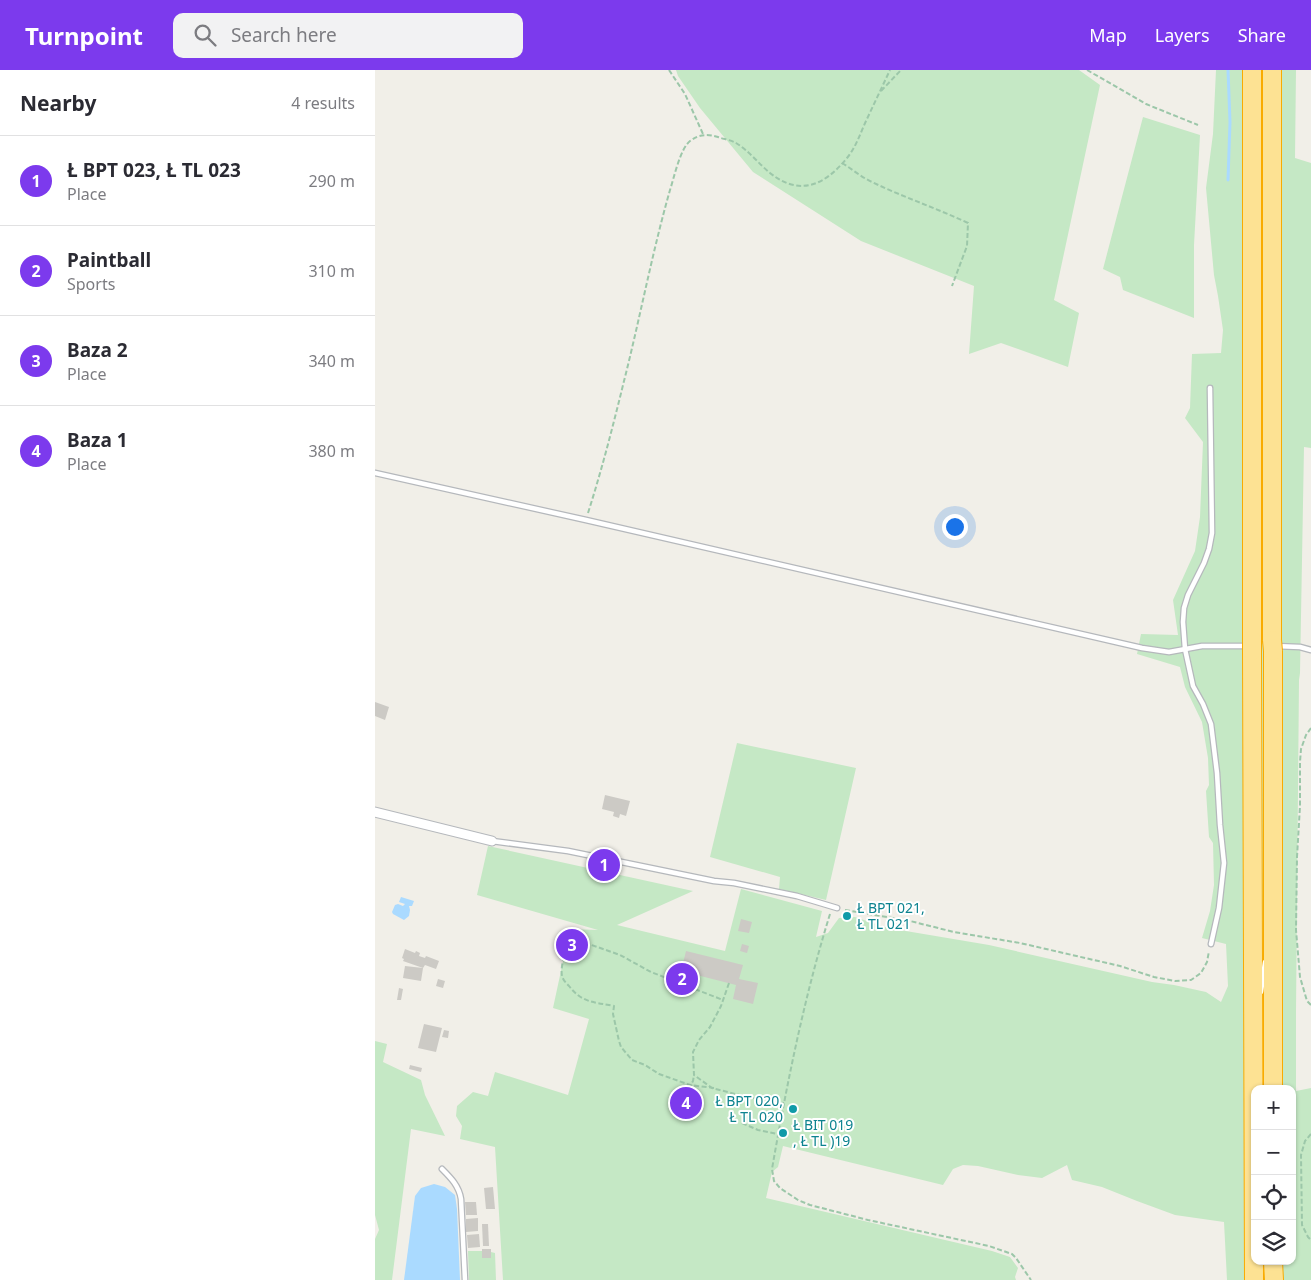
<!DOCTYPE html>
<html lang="en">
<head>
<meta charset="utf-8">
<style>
	body { margin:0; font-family:"Noto Sans",sans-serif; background:#f2f2f3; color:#2b2b33 }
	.controls { position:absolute; right:15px; bottom:15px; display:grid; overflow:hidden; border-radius:10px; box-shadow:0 1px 4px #0004 }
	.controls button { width:45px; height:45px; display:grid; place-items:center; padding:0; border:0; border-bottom:1px solid #e1e1e2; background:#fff; color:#2b2b33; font:25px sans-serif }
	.you { position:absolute; left:579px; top:456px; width:18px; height:18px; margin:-12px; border:4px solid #fff; border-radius:50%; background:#1a73e8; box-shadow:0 0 0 8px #1a73e833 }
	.badge { display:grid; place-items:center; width:32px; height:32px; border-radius:50%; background:#7c3aed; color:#fff; font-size:16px; font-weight:700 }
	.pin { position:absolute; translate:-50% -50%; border:2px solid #fff; box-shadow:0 1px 5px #0006 }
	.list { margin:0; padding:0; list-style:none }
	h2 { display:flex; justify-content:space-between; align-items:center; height:65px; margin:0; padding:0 20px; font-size:21px }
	h2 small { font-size:16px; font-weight:400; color:#7c7c81 }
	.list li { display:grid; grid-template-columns:32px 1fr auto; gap:15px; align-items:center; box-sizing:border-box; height:90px; padding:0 20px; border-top:1px solid #e1e1e2 }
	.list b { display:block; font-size:19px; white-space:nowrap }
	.list p { margin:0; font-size:16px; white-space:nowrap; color:#7c7c81 }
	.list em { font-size:16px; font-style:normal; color:#7c7c81 }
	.icon { flex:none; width:28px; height:28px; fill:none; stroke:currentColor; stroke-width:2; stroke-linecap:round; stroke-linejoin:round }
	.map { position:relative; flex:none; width:936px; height:1210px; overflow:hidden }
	header { display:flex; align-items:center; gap:30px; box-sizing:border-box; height:70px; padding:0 25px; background:#7c3aed; color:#fff }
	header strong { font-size:24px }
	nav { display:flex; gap:28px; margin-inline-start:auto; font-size:18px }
	.search { width:350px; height:45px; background:#f2f2f3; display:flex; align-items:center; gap:12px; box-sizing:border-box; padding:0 18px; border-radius:10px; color:#7c7c81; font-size:19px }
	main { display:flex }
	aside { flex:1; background:#fff }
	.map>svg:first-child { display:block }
	.green { fill:#c5e8c5; fill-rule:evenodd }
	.water { fill:#aadaff }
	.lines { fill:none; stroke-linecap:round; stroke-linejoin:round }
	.stream { stroke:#aadaff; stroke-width:3 }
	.building { fill:#cccac5 }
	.service-casing { stroke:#b5b8bc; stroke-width:7 }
	.minor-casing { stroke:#b5b8bc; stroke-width:11 }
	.motorway-casing { stroke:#f9ab00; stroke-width:20 }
	.path { stroke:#9cc7a9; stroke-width:2; stroke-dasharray:5 2.5; stroke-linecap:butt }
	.service { stroke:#fff; stroke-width:4.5 }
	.minor { stroke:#fff; stroke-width:9 }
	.motorway { stroke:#fde293; stroke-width:18 }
	.motorway-bridge-casing { stroke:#f9ab00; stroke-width:20; stroke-linecap:butt }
	.motorway-bridge { stroke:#fde293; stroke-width:18 }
	.culture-dot { fill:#0f9aa8; stroke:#fff; stroke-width:2 }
	.labels { text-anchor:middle; stroke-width:4; stroke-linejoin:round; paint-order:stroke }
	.culture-label { font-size:14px; fill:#0d838f; stroke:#fff; text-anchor:start }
</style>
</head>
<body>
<header>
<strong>Turnpoint</strong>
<div class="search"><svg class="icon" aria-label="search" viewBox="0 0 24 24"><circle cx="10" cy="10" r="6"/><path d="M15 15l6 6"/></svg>Search here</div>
<nav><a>Map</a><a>Layers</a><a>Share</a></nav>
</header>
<main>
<aside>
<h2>Nearby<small>4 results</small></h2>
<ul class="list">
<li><span class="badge">1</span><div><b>Ł BPT 023, Ł TL 023</b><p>Place</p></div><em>290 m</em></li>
<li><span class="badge">2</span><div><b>Paintball</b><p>Sports</p></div><em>310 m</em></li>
<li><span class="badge">3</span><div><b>Baza 2</b><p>Place</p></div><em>340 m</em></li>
<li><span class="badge">4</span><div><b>Baza 1</b><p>Place</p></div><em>380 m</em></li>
</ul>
</aside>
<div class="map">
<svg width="936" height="1210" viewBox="0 0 936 1210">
	<rect width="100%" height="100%" fill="#f1efe8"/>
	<g class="green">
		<path d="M301,0H704L725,15L679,230L704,243L693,297L626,273L594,284L599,216L486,171L378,102L325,38L303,6Z"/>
		<path d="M841,0H921L920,88L936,93V378L929,377L925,603L924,610L921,942V1021L936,1018V1210H852L849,1152L800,1145L762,1131L727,1117L697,1110L692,1095L667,1108L643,1105L603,1096L588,1095L578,1099L568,1115L408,1076L403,1097L397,1102L391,1128L617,1181L635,1187L643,1198L640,1207L641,1210H128L120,1077L85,1069L87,1056L81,1046L82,1036L98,1022L113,1026L120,1002L193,1025L214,949L178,938L195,859L223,860L102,825L113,776L318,821L242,855L350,881L366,819L447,841L441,867L453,863L464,848L480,847L513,858L614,875L777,912L799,915L831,922L846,932L853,916L851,874L827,868L835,841L839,815L838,773L834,767L831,721L834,715L833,688L827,652L810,617L805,597L762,584L766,564L803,565L798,530L820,481L825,447L828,372L810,348L815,338L817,284L846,283L848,260L843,226L839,205L831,118L838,64ZM880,1019H917V1191H880Z"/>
		<path d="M768,47L825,65L819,175V248L748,220L745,207L728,199Z"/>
		<path d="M362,673L481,698L451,830L404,819L405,807L335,787Z"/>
		<path d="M0,971L12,974L8,992L46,1010L50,1025L70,1066L36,1059L17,1210H0V1169L4,1160L0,1145Z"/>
		<path d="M93,1181H107V1188H116V1182L120,1183L121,1210H94Z"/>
	</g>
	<g class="water">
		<path d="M26,827L39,831L37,836H34L35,840L34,846L29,850L18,844L17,842L20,835L23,834L28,836L30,834L24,832Z"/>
		<path d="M59,1114L70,1117L80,1125L82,1139L85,1210H29L40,1126L46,1118Z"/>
	</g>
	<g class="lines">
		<path class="stream" d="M853,110L855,52L853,0"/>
	</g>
	<g class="building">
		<path d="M0,632L14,637L10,650L0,646Z"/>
		<path d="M230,725L255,731L251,746L245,744L244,748L238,746L239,742L227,739Z"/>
		<path d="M366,849L377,852L374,863L363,861Z"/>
		<path d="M195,872L201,873L199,879L194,877Z"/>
		<path d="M367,874L374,876L372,883L365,881Z"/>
		<path d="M30,879L40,883L41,881L45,883L44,886L50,888L51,886L64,891L61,899L50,895L48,898L28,891L29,889L27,888Z"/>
		<path d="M311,881L368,895L364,909L383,913L378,934L358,929L361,915L306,901Z"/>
		<path d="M30,896L48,898L46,911L28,908Z"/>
		<path d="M63,909L70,911L68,918L61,916Z"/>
		<path d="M24,918L28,919L26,930H22Z"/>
		<path d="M49,954L67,958L61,982L43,978Z"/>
		<path d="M69,960L74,961L73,968L67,967Z"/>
		<path d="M35,995L47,998L46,1002L34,999Z"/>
		<path d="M309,1029L314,1030L313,1036L307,1035Z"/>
		<path d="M118,1117L120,1139H111L109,1118Z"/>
		<path d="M90,1132H101L102,1145H91Z"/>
		<path d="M103,1148V1161L91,1162V1149Z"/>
		<path d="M107,1154H113L114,1176H108Z"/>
		<path d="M104,1164L105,1177L93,1178L92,1165Z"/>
		<rect x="107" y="1179" width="9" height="9"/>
	</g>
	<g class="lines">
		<g class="service-casing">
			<g id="service">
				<path d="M835,318L837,463L834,479L829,493L813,525L809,538L808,552L810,579L818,616L828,634L836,654L842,703L845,755L849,793L844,838L836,874"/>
				<path d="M0,403L211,450L767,578L794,582L827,576H873"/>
				<path d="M900,576L925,577L936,580"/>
				<path d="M117,771L193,781L339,811L359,813L422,826L462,838"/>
				<path d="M886,922L890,892"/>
				<path d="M67,1099C76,1108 84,1116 86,1129L90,1210"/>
			</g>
		</g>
		<g class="minor-casing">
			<path id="minor" d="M0,742L117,771"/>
		</g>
		<g class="motorway-casing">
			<g id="motorway">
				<path d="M877,0V570"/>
				<path d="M897,0V570"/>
				<path d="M877,581L879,1210"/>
				<path d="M898,581V1019"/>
				<path d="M898,1191L899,1210"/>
			</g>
		</g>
		<g class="path">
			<path d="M294,0L310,24L328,64"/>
			<path d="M712,0L771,34L823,55"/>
			<path d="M506,21L526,0"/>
			<path d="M467,93C477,99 486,107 497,112C528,127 561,138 593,153L592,176L577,216"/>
			<path d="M213,443C227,399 238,356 249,311C265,248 277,183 295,120C299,108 305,79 315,71C324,64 332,64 343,67C348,69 356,70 361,73C373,80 384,94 395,103C425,127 450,115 472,88C481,77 485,64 491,51C499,34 507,17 515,0"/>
			<path d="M936,658L931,665L926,679L925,692V736L922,787L921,860L925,907L932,931L936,935"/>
			<path d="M470,840L535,851L579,862L645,873L745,896L779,907L800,911L816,910L826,903L832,892L834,881"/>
			<path d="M455,844C429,928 412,1013 397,1099L399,1111L405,1118L423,1130L435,1135L493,1150L614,1176L637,1184L641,1188L656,1210"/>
			<path d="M354,913L346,936L335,957L324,970L318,982L319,1005L337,1018L372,1027L409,1033"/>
			<path d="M339,1018L315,1015L284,1004L270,995L257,990L246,977L244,971L238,944L239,936C219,932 207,933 194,916C191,913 188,910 187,906C185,896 191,882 193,871H198L211,873L245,885L276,902L348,930"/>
			<path d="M306,1032L318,1011L319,1005"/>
			<path d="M367,1053L383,1060L403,1064"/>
			<path d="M936,1064L930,1071L926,1085L927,1155L933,1167L936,1170"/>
		</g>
		<use href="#service" class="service"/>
		<use href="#minor" class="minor"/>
		<use href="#motorway" class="motorway"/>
		<g class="motorway-bridge-casing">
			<g id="motorway-bridge">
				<path d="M877,570V581"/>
				<path d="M897,570L898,581"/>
			</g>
		</g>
		<use href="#motorway-bridge" class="motorway-bridge"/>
	</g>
	<g class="culture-dot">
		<circle cx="472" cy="846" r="5"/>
		<circle cx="418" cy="1039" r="5"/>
		<circle cx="408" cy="1063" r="5"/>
	</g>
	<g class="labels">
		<g class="culture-label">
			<text x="482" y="843">Ł BPT 021,<tspan x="482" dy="16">Ł TL 021</tspan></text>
			<text x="408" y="1036" text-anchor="end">Ł BPT 020,<tspan x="408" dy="16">Ł TL 020</tspan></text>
			<text x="418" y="1060">Ł BIT 019<tspan x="418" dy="16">, Ł TL )19</tspan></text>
		</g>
	</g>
</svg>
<div class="controls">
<button>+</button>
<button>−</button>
<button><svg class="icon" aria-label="locate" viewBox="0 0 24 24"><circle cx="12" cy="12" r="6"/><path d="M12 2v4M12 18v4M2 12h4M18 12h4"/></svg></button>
<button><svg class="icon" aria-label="layers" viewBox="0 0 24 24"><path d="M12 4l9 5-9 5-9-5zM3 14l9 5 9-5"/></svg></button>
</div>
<div class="you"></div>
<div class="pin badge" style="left:229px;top:795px">1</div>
<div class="pin badge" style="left:307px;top:909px">2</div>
<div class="pin badge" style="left:197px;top:875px">3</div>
<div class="pin badge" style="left:311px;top:1033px">4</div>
</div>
</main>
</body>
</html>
